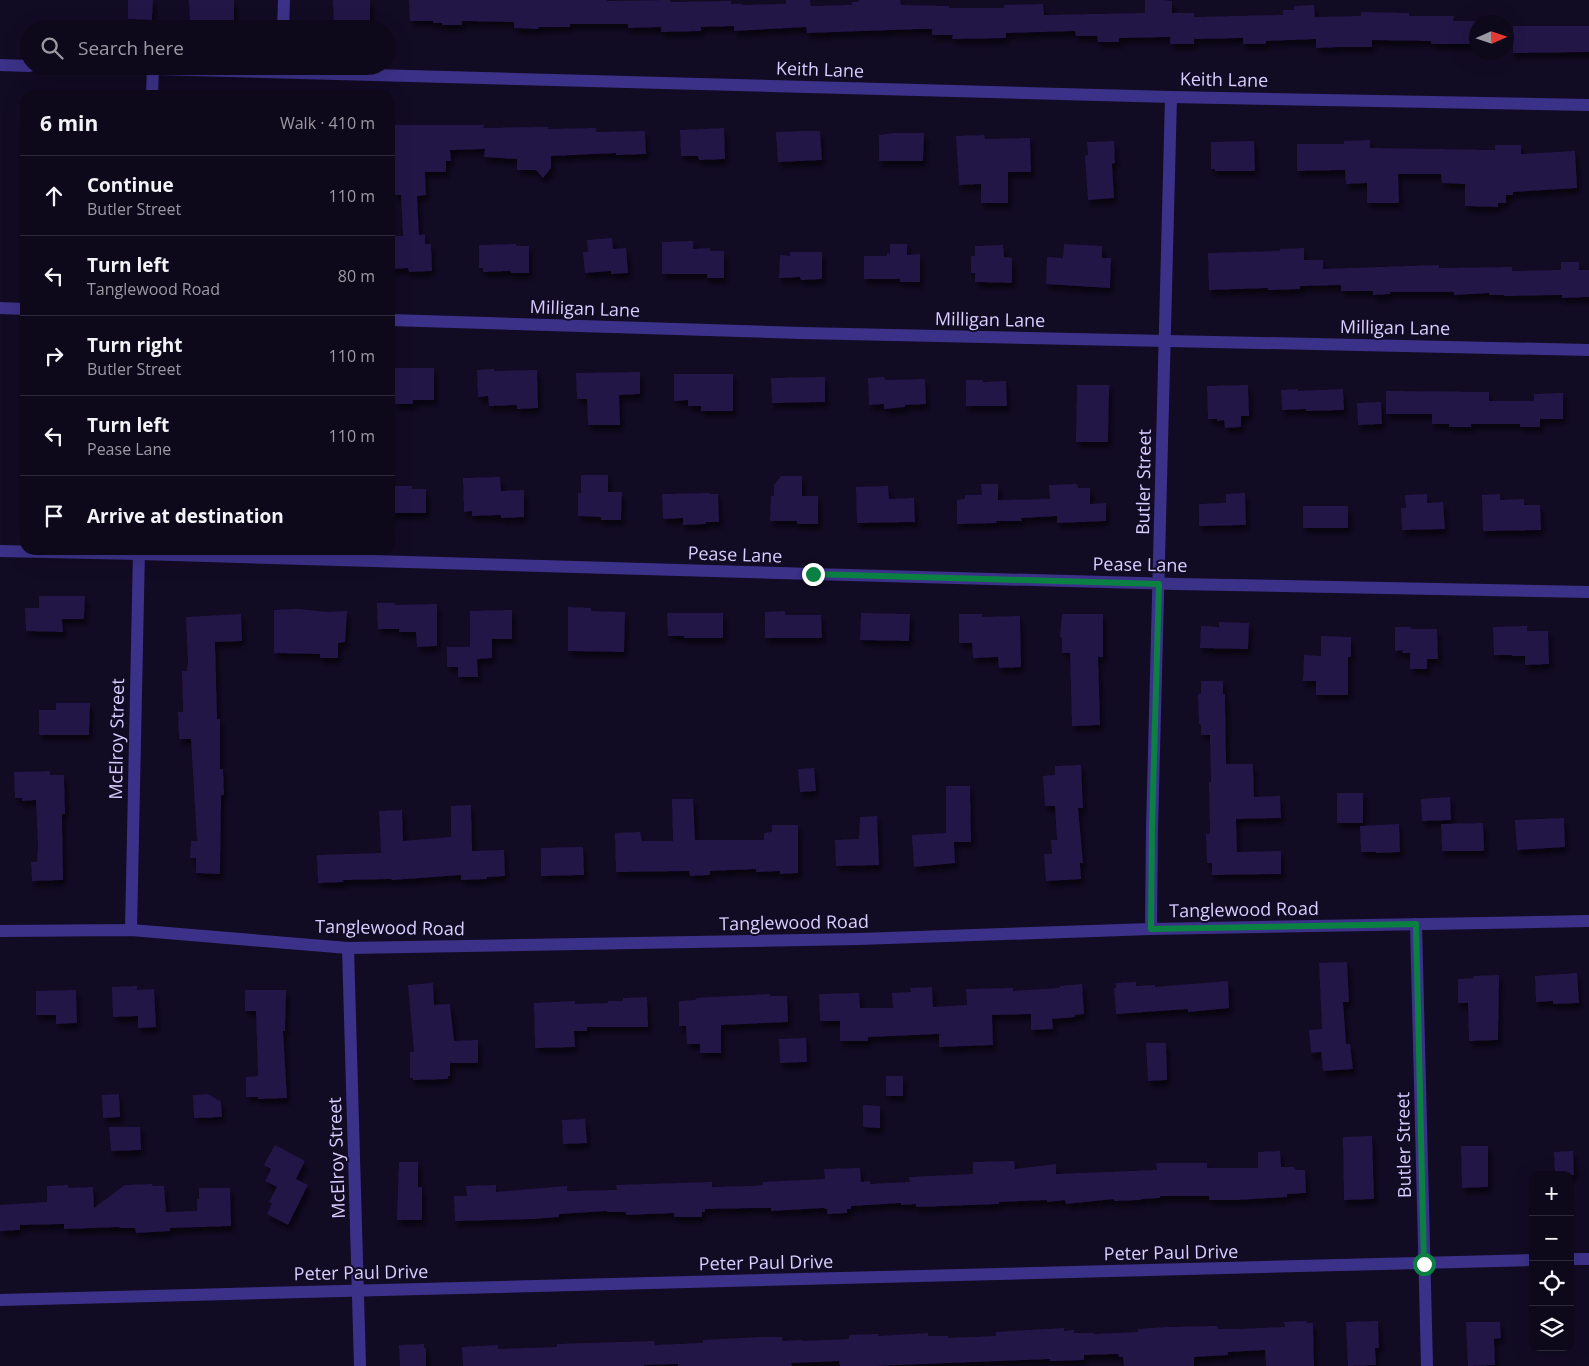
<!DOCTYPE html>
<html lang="en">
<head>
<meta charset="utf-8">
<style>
	body { margin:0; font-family:"Open Sans",sans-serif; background:#1c1628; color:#f1f3f6 }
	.controls { position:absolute; right:15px; bottom:15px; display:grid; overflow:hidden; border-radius:10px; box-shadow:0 5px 20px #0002 }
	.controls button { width:45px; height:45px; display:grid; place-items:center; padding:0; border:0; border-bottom:1px solid #2e293a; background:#0e081b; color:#f1f3f6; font:25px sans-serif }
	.compass { position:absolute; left:1469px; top:15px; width:45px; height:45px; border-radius:50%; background:#0e081b; box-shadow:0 5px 20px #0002; rotate:87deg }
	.stop { position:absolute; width:15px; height:15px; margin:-11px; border:4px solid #0b8043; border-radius:50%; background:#fff }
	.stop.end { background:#0b8043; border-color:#fff; box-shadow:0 1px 5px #0008 }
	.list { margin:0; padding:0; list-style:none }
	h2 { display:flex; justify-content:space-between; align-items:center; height:65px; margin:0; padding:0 20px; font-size:21px }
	h2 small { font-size:16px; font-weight:400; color:#9b9aa3 }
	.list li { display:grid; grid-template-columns:32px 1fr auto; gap:15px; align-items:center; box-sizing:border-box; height:80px; padding:0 20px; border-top:1px solid #2e293a }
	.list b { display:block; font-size:19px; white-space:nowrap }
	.list p { margin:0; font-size:16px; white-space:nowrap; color:#9b9aa3 }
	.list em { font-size:16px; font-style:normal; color:#9b9aa3 }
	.icon { flex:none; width:28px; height:28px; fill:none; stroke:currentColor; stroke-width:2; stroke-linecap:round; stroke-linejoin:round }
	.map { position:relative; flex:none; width:1589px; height:1366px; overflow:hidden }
	.search { position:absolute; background:#0e081b; box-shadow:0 5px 20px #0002; left:20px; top:20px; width:375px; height:55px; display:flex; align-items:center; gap:12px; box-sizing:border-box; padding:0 18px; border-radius:28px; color:#9b9aa3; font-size:19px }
	.panel { position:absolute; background:#0e081b; box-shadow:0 5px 20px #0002; left:20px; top:90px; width:375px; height:465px; border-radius:15px }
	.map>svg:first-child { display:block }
	.building { fill:#241547; filter:url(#shadow) }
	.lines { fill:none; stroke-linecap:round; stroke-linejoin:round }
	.minor { stroke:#3c3188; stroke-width:12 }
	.route { stroke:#0b8043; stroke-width:6 }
	.labels { text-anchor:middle; stroke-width:4; stroke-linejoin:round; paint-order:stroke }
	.street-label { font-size:18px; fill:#d8ceff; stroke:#120b24 }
</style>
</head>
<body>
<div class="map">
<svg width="1589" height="1366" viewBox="0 0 1589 1366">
	<defs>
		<filter id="shadow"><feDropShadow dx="3" dy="5.5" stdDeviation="2.5" flood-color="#0009"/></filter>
	</defs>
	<rect width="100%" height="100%" fill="#120b24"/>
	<g class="building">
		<path d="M128,0H153L152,20L128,19Z"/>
		<path d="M189,0H234V21L190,22Z"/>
		<path d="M333,0H370V27H362V29H334Z"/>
		<path d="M409,0H607V1L670,0V2L731,1V4H742L743,5L786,4V0H810L811,6L852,5V2H858L859,0H900L901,5L949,6V8H1004V5L1043,4L1044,15L1145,13V0H1162L1172,1V13H1194V17L1283,15V10H1294V6L1314,5L1315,17L1361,16V12L1409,13V16H1454L1453,21H1476V44H1431V41L1372,40V47H1340L1316,48V39L1266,41V44H1243V38L1194,39V44H1170V37L1119,38V42H1098L1097,36H1076L1075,31L1006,33V38L952,39L953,35H932V29H920L807,33L806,27L734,31V26L701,27V31L661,32V27L628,28V24H570V27H539L538,29L514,28V22L462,21V25H442V23H433V21H410Z"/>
		<path d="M1513,26H1589V52L1513,53Z"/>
		<path d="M390,125H484L483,128L548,127V129L596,128V132L645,131L646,154L616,155V153L551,156V168L543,178L536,170H517V159L484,157L485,149L450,150L451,161H446V172H425L426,195L417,196L419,235L425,234V244H431L432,271L409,272L408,268L390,269V236H403L401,195H395L393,146H390Z"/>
		<path d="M724,128L725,159L699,160L698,156H681L680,130Z"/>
		<path d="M800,131H820L822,160L778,162L776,132Z"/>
		<path d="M893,133H924L923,161H879V135Z"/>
		<path d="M984,135L985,139L1030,138L1031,172H1008V203H981V184L959,185L956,136Z"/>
		<path d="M1370,140V148L1495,150V145H1521V154L1575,151L1577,188L1513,192V195H1506V203H1498V207L1465,206V184L1442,183L1441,174H1398L1399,203H1367V183L1346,184L1345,170L1297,171V144H1344V141Z"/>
		<path d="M1114,141L1115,163L1112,164L1114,198L1088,200L1085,156L1088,155L1087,142Z"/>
		<path d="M1254,141L1255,171H1215V169H1211V142Z"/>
		<path d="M612,238L613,249L626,248L628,273L611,274V271L585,273L583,252H588L587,240Z"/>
		<path d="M693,241V249L710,248V251H724V278H707V274H662V242Z"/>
		<path d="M516,244V246H529V273H511L510,271L483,272V268H479V245Z"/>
		<path d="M890,244H907V255L920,254V282H900V279H864V256H887V253L890,254Z"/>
		<path d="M1064,244L1102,246V258H1111L1110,288L1046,284L1047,257L1063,258Z"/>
		<path d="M1003,245L1004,257L1012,258V283L975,282V273H971V256H975V246Z"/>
		<path d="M1304,248V260H1323V269L1439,265V268L1512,267V271L1561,270V262H1579V270H1589V297L1562,298V295L1504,296V295H1489V293L1454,295V292H1390V294L1373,295V291H1341V285L1300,286V289L1268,290V288L1209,290L1208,253L1280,251V249Z"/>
		<path d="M790,252H822V279L801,280L800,277L779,278L780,255L790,256Z"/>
		<path d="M390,368H434V400H413V404H394V394H390Z"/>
		<path d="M494,369V371L537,370L538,408L517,409V405L489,406L488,396L478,397L477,370Z"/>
		<path d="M640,372V394L619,395L620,425H588L587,399H577L576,373Z"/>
		<path d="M674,374H733V411H701V406H688V400L674,401Z"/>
		<path d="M825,377V402L772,403L771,378Z"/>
		<path d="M884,377L885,380L925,379L926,404L905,405V407L884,409V404L869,405L868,378Z"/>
		<path d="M966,380H983V382L1006,381L1007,406H966Z"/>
		<path d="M1077,385H1109L1108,442H1076Z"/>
		<path d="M1248,385L1249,416H1241V427L1225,428L1224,420L1217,421V419H1208L1207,386Z"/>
		<path d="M1298,389V391L1343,389L1344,410L1306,411V409L1282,410L1281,390Z"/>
		<path d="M1386,391L1489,392V401H1534V394L1563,393V419H1540V427H1520V424H1471V427H1449V424H1432V414H1386Z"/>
		<path d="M1381,402L1382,424L1358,425L1357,403Z"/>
		<path d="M581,475H608V492H622L621,520H601V517L578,516V493H581Z"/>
		<path d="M781,476H802V496H818V524H797V521H770L771,496H774V485Z"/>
		<path d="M500,477L501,491L524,490V517L501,518V515L472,516V511L464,512L463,478Z"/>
		<path d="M981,484H998V500L1050,499L1049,485L1077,484L1078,488H1090V504L1106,503V521L1057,523V516L1021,518L1022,521H996L997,523L957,524V500L965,499V495H982Z"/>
		<path d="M390,486H412V489H426V513H390Z"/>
		<path d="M888,486L889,499L914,498L915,522L857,523L856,487Z"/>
		<path d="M710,493V494H718L719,522H706V524L683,525V518L663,519L662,494Z"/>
		<path d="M1245,493L1246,525L1199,526V504L1226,503V494Z"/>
		<path d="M1427,494V503L1443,502L1445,529L1402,530L1401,508H1406L1405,495Z"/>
		<path d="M1500,494V500L1524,499V505H1540L1541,530L1483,531L1482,495Z"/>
		<rect x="1303" y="506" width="45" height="22"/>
		<path d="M39,596H85L84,619H62L63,632L26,631L25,608H39Z"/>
		<path d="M377,603H395V605L437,604V646L417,647L416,632H399V629H378Z"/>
		<path d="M568,607L591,608V611L625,612L624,652L568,651Z"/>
		<path d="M298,609L327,612L347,611L345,642L338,643V658H320V654L274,653V610Z"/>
		<path d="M512,610V639H492V658L477,659L478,677H458V667H447V647H470V611Z"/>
		<path d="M785,611V615H821L822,638H765V612Z"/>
		<path d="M667,613H723V638H684V636H668Z"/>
		<path d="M861,613L910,614L909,641L860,640Z"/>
		<path d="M241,614L242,641L215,642L217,719H220V769H223L224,795H221L220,874L196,873V858H190L191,841H197L191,739H179L178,712H183L182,671H187L188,662L186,617Z"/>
		<path d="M959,614H982V617L1020,616L1021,667L999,668L998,657L973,658L972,643H959Z"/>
		<path d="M1062,614H1103V657H1098L1100,725L1072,726L1070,653H1062V637H1060Z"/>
		<path d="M1219,622L1249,623L1248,649L1200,648L1201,626L1219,627Z"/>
		<path d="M1527,626V631H1548L1549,664L1525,665V656H1512V655H1494L1493,627Z"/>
		<path d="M1395,627H1411V629H1437L1438,659H1427V669H1410V653H1402L1403,650L1395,651Z"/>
		<path d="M1321,636L1351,637V657H1348V695H1316V681H1303L1304,655L1321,656Z"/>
		<path d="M1201,681H1223V694H1225L1226,764H1253L1254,797L1280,796L1281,818L1236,819L1237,852L1281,851V874L1212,875V863H1207L1206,834H1210L1209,782H1211L1210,735H1201V725L1199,724L1198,694H1201Z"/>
		<path d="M56,703H90L89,735H39V710H56Z"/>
		<path d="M1081,765L1083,808H1078L1083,863H1080L1081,879L1046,881L1044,854H1052L1051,840H1057L1055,806H1045L1043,776L1055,775V766Z"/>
		<path d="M814,768L816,791L800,792L798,769Z"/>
		<path d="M50,771V775H64L65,814H62L63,880L32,881L31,862H37L38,847L36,800L22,801V798H15L14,772Z"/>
		<path d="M946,786H970L971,842H954L955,863L914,867L912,835L946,833Z"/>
		<rect x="1337" y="793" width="26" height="30"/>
		<path d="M1450,797L1451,820L1422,821L1421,799Z"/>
		<path d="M672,799H693L695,840H764V833L772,832V825H798V873L780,874V871L756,872V869L710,871V875L690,876L689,871L616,872L615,833L640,832L642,841H673Z"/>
		<path d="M471,805L472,851L504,850L505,876L487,877V879L461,880V875L392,880L391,879L343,880L344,882L318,883L317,855L381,853L379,811L402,810L403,841L451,837V806Z"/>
		<path d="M877,816L879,865L836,866L835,840L859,839L860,817Z"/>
		<path d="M1564,818L1565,847L1517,850L1515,820Z"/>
		<path d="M1483,823L1484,851H1442L1441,824Z"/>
		<path d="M1399,824L1400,852L1376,853V852H1361L1360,826Z"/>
		<path d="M583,847L584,875L541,876V848Z"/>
		<path d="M1347,962L1349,1002H1343L1346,1044H1350L1353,1069L1323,1071L1321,1052L1311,1053L1309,1030L1322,1029L1319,963Z"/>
		<path d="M1577,973L1579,1003L1553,1004V1001L1536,1002L1535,976Z"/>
		<path d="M1499,975L1498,1040L1469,1041L1468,1003H1458V979L1474,978L1473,976Z"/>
		<path d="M1228,981L1229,1008L1188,1012V1009L1116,1014L1114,988H1116V983L1136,982V986L1155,985V987Z"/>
		<path d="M433,983L434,1005L450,1004L454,1041L478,1040V1063H450V1076H448V1079L413,1080V1078H410V1052H414L408,985Z"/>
		<path d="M1082,984L1084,1014L1075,1015V1017L1052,1019L1053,1029L1031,1030V1014L992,1015L993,1045L939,1047V1034L868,1037V1041H840V1021H820L819,994L859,993L860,1008H893L892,993L911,992L910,988L932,987L933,1007L967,1005L966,989L1013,988V991L1060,988V986Z"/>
		<path d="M137,986V990L154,989L156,1027L138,1028V1016L113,1017L112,987Z"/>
		<path d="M76,990L77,1023L56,1024V1015H36V991Z"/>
		<path d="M245,990H286L285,1031H283L287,1098L258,1099V1097H246V1077L258,1076L256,1011H245Z"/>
		<path d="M770,994V996H787L788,1022L721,1025V1053H700V1044H687L686,1026H679V1001L696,1000L695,998Z"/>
		<path d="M647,997L648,1027H587V1031H574L575,1047L535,1048L534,1003L575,1001V1004L608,1003V1001H623V998Z"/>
		<path d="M806,1038L807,1062L780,1063L779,1039Z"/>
		<path d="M1146,1043H1166L1167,1080L1148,1081Z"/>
		<rect x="886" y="1076" width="17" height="20"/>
		<path d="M119,1094L120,1117L103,1118L102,1095Z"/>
		<path d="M208,1094L221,1102L222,1117L194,1118L193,1095Z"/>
		<path d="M863,1105L880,1106V1128L863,1127Z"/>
		<path d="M585,1119L587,1143L563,1144L562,1120Z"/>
		<path d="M109,1127H140L141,1150L111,1151Z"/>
		<path d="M1372,1136L1374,1199L1344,1200L1343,1137Z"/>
		<path d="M275,1145L305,1161L296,1179L308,1185L288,1225L267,1214L272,1203L269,1202L277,1187L265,1181L271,1169L264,1165Z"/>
		<path d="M1461,1146H1488V1187L1462,1188Z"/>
		<path d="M1280,1151L1281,1167H1294L1295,1170H1305L1306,1193L1287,1194V1197L1236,1200H1209V1196H1160V1198L1141,1199V1200L1114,1201V1199L1066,1204L1065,1200L1047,1202V1200L999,1202V1204L916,1207V1204L901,1205V1203L851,1206V1209H847V1213L827,1214V1209L823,1208L771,1211V1208H754L705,1209V1212H702V1217H674V1213L626,1215V1212H607V1211L559,1214V1217L532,1219L455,1221L454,1196H467L466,1186L496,1185V1192L567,1186V1191L617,1190L616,1185L712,1182V1187L753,1186L763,1185V1182L825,1179L824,1169L860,1168L861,1182L870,1181V1184L910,1182L909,1177L973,1174V1162L1014,1161L1015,1169L1056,1164V1174L1157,1170L1156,1163H1207V1168H1258V1152Z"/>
		<path d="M1573,1151L1574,1175H1555L1554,1152Z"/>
		<path d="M399,1162H418V1187H422V1220H397Z"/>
		<path d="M152,1184L153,1186H164L166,1212L197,1211V1199H199V1188H230L231,1226L170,1228V1231L136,1233L135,1228H120L119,1227L64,1229V1224L20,1225V1230L0,1231V1205L47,1202V1186L68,1185V1188L93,1187L94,1208L125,1185Z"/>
		<path d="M1307,1321V1323H1313L1314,1366H1266L1265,1350L1228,1352V1355L1194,1357V1366H1124L1123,1357H1119L1118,1354L1084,1355V1360L1050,1361V1359L872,1366H840L839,1361L791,1363L792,1366H678V1364L644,1365V1366H463L462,1347L498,1345V1349L557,1347V1344L654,1341L655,1345L703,1343V1340L762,1337H782V1341L802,1340V1341L849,1339V1335L878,1334V1336L928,1333V1336H948V1338L996,1336V1332L1064,1328V1331L1074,1330V1333H1094V1334L1138,1332V1329L1166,1327L1217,1326L1218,1329H1238L1285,1327L1284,1322Z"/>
		<path d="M1378,1321L1379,1348H1375L1376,1365L1348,1366L1346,1322Z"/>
		<path d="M1466,1322H1500L1501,1338L1494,1339L1495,1365L1468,1366Z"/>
		<path d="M424,1344V1348H426V1366H400L399,1345Z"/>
	</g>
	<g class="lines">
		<g class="minor">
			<path d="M283,29L284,0"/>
			<path d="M0,65L29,66"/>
			<path d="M49,66L1171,97L1589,105"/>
			<path d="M152,95L153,69"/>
			<path d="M0,308L25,309"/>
			<path d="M390,320L801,333L1589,350"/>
			<path d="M0,551L139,554L813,574L1176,584L1589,592"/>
			<path d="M1416,924L1427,1366"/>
			<path d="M1151,929L1152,828L1171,97"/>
			<path d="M131,930L139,550"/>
			<path d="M0,931L131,930L348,948L859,939L1151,929L1589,921"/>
			<path d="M348,948L360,1366"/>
			<path d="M1570,1259H1589"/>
			<path d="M0,1300L1533,1260"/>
		</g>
	</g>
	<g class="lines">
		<path class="route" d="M813,574L1159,584L1152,828L1151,929L1416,924L1424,1264"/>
	</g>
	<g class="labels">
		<g class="street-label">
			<text transform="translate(820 70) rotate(2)" y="6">Keith Lane</text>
			<text transform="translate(1224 80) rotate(1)" y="6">Keith Lane</text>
			<text transform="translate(585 309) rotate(2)" y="6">Milligan Lane</text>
			<text transform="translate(990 320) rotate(1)" y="6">Milligan Lane</text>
			<text transform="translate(1395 328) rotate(1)" y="6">Milligan Lane</text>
			<text transform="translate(1144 482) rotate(-89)" y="6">Butler Street</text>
			<text transform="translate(735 555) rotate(2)" y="6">Pease Lane</text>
			<text transform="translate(1140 565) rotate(1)" y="6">Pease Lane</text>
			<text transform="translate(117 739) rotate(-89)" y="6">McElroy Street</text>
			<text transform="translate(1244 910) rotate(-1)" y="6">Tanglewood Road</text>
			<text transform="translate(794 923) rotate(-1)" y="6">Tanglewood Road</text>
			<text transform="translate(390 928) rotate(1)" y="6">Tanglewood Road</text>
			<text transform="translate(1404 1145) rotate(-91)" y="6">Butler Street</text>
			<text transform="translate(337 1158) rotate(-92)" y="6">McElroy Street</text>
			<text transform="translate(1171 1253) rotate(-1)" y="6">Peter Paul Drive</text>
			<text transform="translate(766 1263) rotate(-1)" y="6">Peter Paul Drive</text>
			<text transform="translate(361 1273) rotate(-1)" y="6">Peter Paul Drive</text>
		</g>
	</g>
</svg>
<div class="controls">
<button>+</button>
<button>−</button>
<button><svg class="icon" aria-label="locate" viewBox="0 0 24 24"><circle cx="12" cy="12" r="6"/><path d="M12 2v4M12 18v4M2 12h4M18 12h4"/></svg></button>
<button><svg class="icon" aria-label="layers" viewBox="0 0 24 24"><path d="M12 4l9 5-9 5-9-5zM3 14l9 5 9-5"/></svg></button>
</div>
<svg class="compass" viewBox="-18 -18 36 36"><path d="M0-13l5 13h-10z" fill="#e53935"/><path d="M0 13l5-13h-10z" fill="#9b9aa3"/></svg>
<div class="stop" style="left:1424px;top:1264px"></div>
<div class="stop end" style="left:813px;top:574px"></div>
<div class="search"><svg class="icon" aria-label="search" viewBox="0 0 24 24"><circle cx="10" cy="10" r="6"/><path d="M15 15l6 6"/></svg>Search here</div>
<section class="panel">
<h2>6 min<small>Walk · 410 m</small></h2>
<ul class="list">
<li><svg class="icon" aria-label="ahead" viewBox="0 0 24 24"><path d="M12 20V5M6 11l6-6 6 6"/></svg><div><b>Continue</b><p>Butler Street</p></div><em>110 m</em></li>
<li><svg class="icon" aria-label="left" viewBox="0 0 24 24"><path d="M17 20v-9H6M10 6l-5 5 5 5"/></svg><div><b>Turn left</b><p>Tanglewood Road</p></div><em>80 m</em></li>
<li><svg class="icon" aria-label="right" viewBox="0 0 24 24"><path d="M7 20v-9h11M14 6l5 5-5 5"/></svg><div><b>Turn right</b><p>Butler Street</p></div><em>110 m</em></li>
<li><svg class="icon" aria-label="left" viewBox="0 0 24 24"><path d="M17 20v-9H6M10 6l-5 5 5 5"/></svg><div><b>Turn left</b><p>Pease Lane</p></div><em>110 m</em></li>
<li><svg class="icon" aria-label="arrive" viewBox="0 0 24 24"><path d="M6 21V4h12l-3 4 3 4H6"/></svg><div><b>Arrive at destination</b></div></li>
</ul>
</section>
</div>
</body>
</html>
